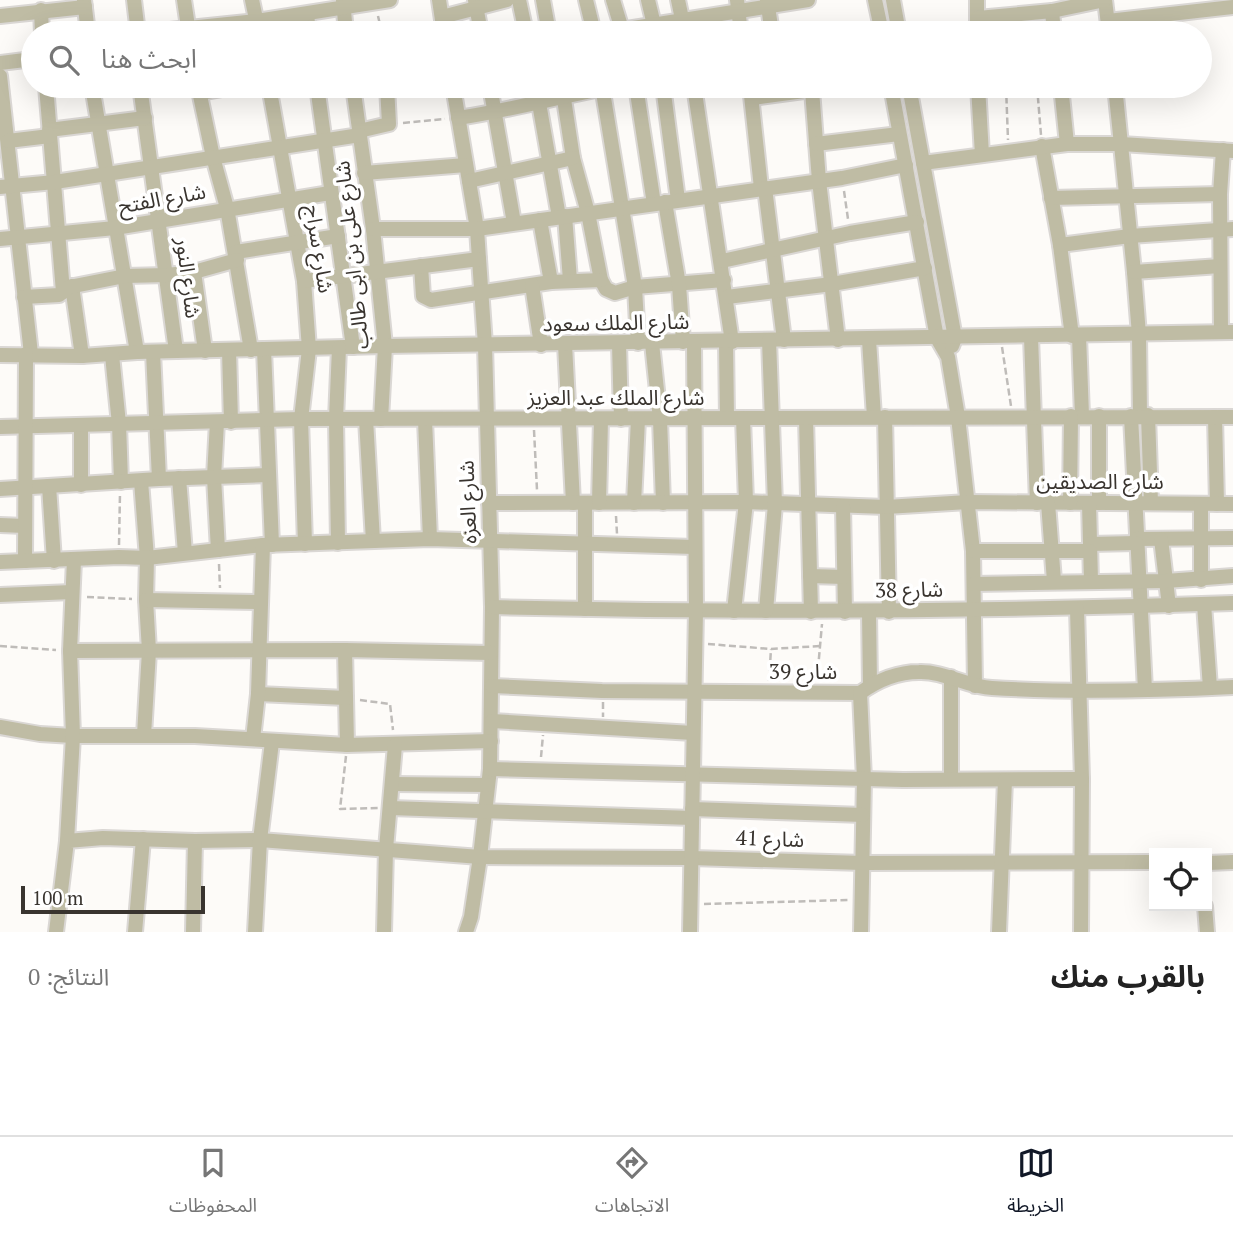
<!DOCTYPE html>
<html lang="ar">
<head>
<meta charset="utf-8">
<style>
	body { margin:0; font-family:"PT Serif","Noto Sans Arabic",serif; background:#f6f6f6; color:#222; direction:rtl }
	.controls { position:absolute; right:21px; bottom:21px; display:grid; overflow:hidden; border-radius:0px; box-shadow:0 7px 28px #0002 }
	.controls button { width:63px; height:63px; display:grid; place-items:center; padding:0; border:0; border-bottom:2px solid #e0e0e0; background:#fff; color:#222; font:35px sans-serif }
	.scale { position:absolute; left:21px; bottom:18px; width:184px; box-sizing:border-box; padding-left:7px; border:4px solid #39342f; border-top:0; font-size:19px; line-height:24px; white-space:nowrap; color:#39342f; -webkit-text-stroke:5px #fff; paint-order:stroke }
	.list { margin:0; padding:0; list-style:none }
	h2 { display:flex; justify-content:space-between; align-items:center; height:91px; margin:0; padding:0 28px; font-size:30px }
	h2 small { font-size:23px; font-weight:400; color:#767676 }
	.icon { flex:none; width:38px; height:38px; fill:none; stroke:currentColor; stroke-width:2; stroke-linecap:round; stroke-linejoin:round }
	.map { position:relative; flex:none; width:1233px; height:932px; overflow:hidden; direction:ltr }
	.search { position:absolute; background:#fff; box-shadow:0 7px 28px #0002; left:21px; right:21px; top:21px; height:77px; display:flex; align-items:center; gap:18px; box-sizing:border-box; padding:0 24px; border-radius:38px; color:#767676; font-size:26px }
	.sheet { height:203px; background:#fff }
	nav { display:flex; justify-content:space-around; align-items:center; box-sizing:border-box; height:98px; border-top:2px solid #e0e0e0; background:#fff; font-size:19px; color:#767676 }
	nav a { display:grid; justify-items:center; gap:4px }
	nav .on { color:#111827 }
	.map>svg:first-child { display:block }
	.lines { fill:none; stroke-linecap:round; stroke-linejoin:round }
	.street-casing { stroke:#dad7d4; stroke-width:18 }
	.path { stroke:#bfbcb9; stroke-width:2.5; stroke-dasharray:7 3.5; stroke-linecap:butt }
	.street { stroke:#bfbca4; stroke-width:14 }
	.labels { text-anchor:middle; stroke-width:7; stroke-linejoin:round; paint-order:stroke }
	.street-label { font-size:21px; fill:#39342f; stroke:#fff }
</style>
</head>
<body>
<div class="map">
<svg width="1233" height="932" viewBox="0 0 1233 932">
	<rect width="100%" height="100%" fill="#fdfbf8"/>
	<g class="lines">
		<g class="street-casing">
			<g id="street">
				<path d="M84,0L88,33"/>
				<path d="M134,0L138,33"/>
				<path d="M184,0L189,33"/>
				<path d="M252,0L259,33"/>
				<path d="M343,0L346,33"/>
				<path d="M439,0L444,33"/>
				<path d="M475,0L481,33"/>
				<path d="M519,0L526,33"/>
				<path d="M543,0L549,33"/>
				<path d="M586,0L594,33"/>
				<path d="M613,0L623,33"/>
				<path d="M648,0L656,33"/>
				<path d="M678,0L685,33"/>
				<path d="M737,0L741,33"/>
				<path d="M767,0L772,33"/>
				<path d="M875,0L882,33"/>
				<path d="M893,0L899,33"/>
				<path d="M977,0V33"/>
				<path d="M1105,0L1109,33"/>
				<path d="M41,10L42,33"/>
				<path d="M1052,11L1054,33"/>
				<path d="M307,14L309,33"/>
				<path d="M0,16L85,7"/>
				<path d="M442,17L507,0"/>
				<path d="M978,18L1052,11L1105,0"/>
				<path d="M1108,21L1233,7"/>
				<path d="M141,33L257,21L390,0"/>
				<path d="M602,33L808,0"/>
				<path d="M0,63L33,59"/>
				<path d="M0,76L31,354"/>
				<path d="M46,86L63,292"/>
				<path d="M92,86L137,352"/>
				<path d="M140,86L176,351"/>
				<path d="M198,86L213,157L227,208L251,350"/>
				<path d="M269,86L304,281L309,349L301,419L305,544"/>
				<path d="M317,86L353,347"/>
				<path d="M353,86L373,229L385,346L381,419"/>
				<path d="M453,86L477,229L479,259L485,345L492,607L490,769L480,857L471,917L466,932"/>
				<path d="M490,86L514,223"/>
				<path d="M536,86L559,217"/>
				<path d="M562,86L573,158L588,213L601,280L606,289L615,293L635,287L724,280"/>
				<path d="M602,86L635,287L638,343"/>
				<path d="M636,86L654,204"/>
				<path d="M663,86L678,200"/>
				<path d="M694,86L732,342"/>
				<path d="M750,86L761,188"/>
				<path d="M891,86L937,338L948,357L958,417L973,551L975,686"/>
				<path d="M909,86L955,338L952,346"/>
				<path d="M978,86L982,155"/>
				<path d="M1061,86L1067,144"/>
				<path d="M1115,86L1134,272L1139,335L1140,416"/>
				<path d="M93,90L126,86"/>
				<path d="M812,90L819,181L838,340"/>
				<path d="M200,93L239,86"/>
				<path d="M753,98L841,86"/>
				<path d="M458,118C512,110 564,95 617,86"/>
				<path d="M49,130L145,118"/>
				<path d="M359,131L389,124L387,86"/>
				<path d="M8,141L50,136"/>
				<path d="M816,144L899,134"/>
				<path d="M1042,146L1060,245L1072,336"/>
				<path d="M923,163L1067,144H1121L1233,151"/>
				<path d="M364,173L466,165"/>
				<path d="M469,181L573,158"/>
				<path d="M0,187L55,182L360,135"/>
				<path d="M765,188L784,340"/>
				<path d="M1220,194L1223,150"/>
				<path d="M1051,198L1220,194L1221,332"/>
				<path d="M665,202L679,285L683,342"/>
				<path d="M565,216L570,280"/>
				<path d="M540,220L551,282"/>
				<path d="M373,229H477L842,178L906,165"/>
				<path d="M0,239L115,228L330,193"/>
				<path d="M1060,245L1130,236L1233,229"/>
				<path d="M236,252L338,236"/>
				<path d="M722,261L850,233L917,222"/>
				<path d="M421,266L423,296L431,300L551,282L601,280"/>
				<path d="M194,272L205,351"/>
				<path d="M1134,272L1220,266"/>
				<path d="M304,281L479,259"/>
				<path d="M532,285L541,345"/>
				<path d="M72,286L82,356"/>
				<path d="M24,297L59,295L69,287L125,276L167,275L194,272L237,260"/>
				<path d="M727,297L832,284L925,268"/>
				<path d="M1079,336L1082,416"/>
				<path d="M1031,337L1037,503"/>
				<path d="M869,340L874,417"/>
				<path d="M726,342L727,418"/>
				<path d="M619,343L621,419"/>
				<path d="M652,343L660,419L663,503"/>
				<path d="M565,344L573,503"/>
				<path d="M264,349L272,545"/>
				<path d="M229,350L231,422"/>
				<path d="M153,352L159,479"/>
				<path d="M0,355L82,356L137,352L385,346L1233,332"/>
				<path d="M112,355L119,424L121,482"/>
				<path d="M1148,415L1151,503"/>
				<path d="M1099,416V503"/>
				<path d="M1131,416L1145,690"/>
				<path d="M885,417L889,612"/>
				<path d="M1215,417L1217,504"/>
				<path d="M806,418L811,612"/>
				<path d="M366,419L373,541"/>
				<path d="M425,420L430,539"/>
				<path d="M217,422L214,477L218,550"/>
				<path d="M81,425V485"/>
				<path d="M0,427L301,419L1233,417"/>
				<path d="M179,478L185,553"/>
				<path d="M141,481L147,558L146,600L149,651L144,735"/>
				<path d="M49,486L54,561"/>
				<path d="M0,489L159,479L269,475"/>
				<path d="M489,503L746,502L886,507L968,502L1233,504"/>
				<path d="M585,503V609"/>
				<path d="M599,503L601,419"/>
				<path d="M634,503L638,419"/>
				<path d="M1048,503L1054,581"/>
				<path d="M1070,503L1071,416"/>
				<path d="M1089,503L1091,581"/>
				<path d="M843,506L845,612"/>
				<path d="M0,525L25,526"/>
				<path d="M1136,539L1233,538"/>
				<path d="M1161,539L1169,606"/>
				<path d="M338,543L336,419L339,348"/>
				<path d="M1090,544L1136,543"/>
				<path d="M973,551H1090"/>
				<path d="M25,561L26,354"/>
				<path d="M0,562L119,557L147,558L263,545L430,539L694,547"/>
				<path d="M810,576L844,577"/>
				<path d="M1201,580V504"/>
				<path d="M974,584L1166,581L1233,576"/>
				<path d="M0,595L72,592"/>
				<path d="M146,600L260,602"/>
				<path d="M1204,604L1210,688"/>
				<path d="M492,607C739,613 986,612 1233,603"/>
				<path d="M1077,609L1082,779L1081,932"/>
				<path d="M734,611L746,502L743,418"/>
				<path d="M766,611L775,504L769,340"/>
				<path d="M869,612L870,686"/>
				<path d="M345,650L347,745"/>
				<path d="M70,651L345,650L491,653"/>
				<path d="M951,677V779"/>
				<path d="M492,686L602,691L860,693C878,680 896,672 919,672C944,671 967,687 992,688C1072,693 1153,691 1233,687"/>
				<path d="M860,693L864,779L861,932"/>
				<path d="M258,694L346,698"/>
				<path d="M492,721L693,733"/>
				<path d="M0,727L40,734L73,736H195L347,745L491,741"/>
				<path d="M253,739L258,694L263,545"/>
				<path d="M490,769L903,780L1082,779"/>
				<path d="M393,784L487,785"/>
				<path d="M390,808L692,818"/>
				<path d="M692,809L863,815"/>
				<path d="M67,841L73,736L70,651L74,560"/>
				<path d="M1207,863L1233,862"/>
				<path d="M1205,906L1207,932"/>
				<path d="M56,932L67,841L103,838L195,841L260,840L480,857L691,858L863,863L1154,862"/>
				<path d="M135,932L143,839"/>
				<path d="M193,932L195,841"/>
				<path d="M255,932L260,840L272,742"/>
				<path d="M384,932L386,849L395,745"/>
				<path d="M690,932L696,610L694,343"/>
				<path d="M999,932L1005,780"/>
			</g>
		</g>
		<g class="path">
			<path d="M378,16L382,33"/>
			<path d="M1006,86L1008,140"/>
			<path d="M1037,86L1041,135"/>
			<path d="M403,123L445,119"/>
			<path d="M844,191L848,219"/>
			<path d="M1002,347L1011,406"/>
			<path d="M534,430L537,490"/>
			<path d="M616,516L617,534"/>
			<path d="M119,545L120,493"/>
			<path d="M219,564L220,588"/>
			<path d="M87,597L132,599"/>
			<path d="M708,644L771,649L820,646"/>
			<path d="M0,646L56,650"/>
			<path d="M817,680L822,624"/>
			<path d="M769,681L771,649"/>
			<path d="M360,700L390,704L393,730"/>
			<path d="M603,702V717"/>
			<path d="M346,756L340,809L379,808"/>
			<path d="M541,757L543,735"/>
			<path d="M704,904L848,900"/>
		</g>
		<use href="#street" class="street"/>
	</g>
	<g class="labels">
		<g class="street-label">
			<text transform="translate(162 199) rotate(-10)" y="7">شارع الفتح</text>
			<text transform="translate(319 249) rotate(81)" y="7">شارع سراج</text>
			<text transform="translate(352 255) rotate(-96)" y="7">شارع على بن ابى طالب</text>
			<text transform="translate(188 278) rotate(83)" y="7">شارع النور</text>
			<text transform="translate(616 323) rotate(-1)" y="7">شارع الملك سعود</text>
			<text x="616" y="405">شارع الملك عبد العزيز</text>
			<text x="1100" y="489">شارع الصديقين</text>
			<text transform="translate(468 502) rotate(-92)" y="7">شارع العزه</text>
			<text transform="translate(909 590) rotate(-1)" y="7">شارع 38</text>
			<text x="803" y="679">شارع 39</text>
			<text transform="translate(770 839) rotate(2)" y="7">شارع 41</text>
		</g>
	</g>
</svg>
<div class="controls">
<button><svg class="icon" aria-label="locate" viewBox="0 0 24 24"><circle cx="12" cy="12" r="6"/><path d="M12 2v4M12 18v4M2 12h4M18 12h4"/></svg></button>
</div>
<div class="scale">100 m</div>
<div class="search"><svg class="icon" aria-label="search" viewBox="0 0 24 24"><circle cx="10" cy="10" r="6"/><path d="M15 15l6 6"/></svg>ابحث هنا</div>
</div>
<section class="sheet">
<h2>بالقرب منك<small>النتائج: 0</small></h2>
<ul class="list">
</ul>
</section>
<nav>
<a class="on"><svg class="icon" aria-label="map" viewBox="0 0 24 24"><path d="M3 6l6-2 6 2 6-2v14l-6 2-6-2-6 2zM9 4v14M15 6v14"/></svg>الخريطة</a>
<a><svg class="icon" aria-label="directions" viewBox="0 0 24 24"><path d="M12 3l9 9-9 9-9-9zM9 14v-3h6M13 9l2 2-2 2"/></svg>الاتجاهات</a>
<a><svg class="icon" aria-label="saved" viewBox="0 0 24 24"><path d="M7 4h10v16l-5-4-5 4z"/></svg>المحفوظات</a>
</nav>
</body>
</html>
